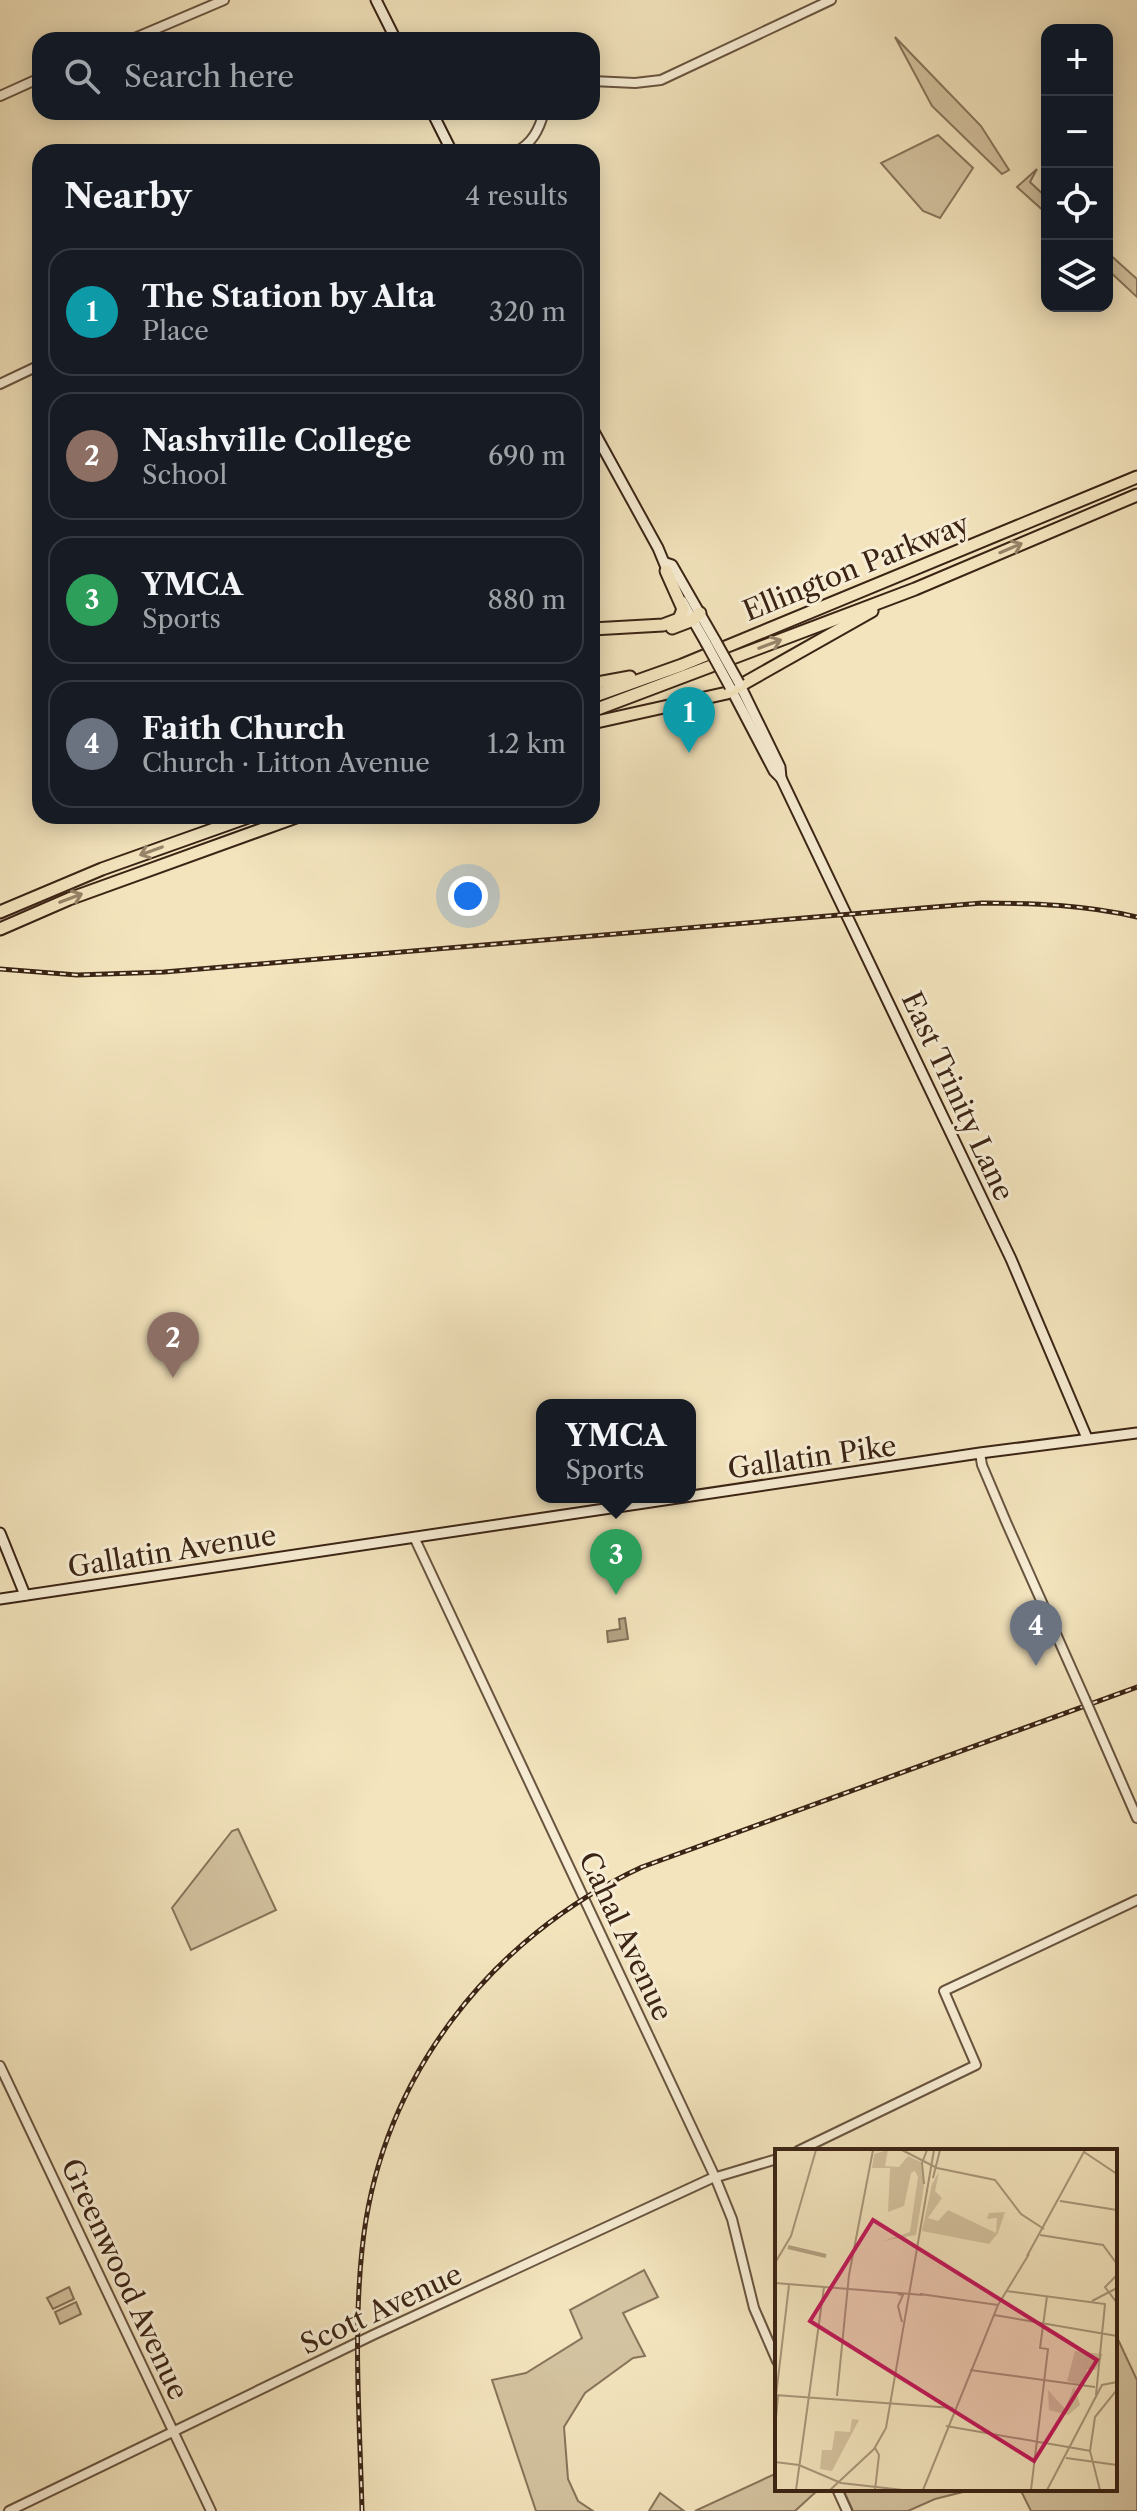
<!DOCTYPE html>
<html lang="en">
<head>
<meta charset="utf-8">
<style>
	body { margin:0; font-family:"Libre Caslon Text",serif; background:#20242c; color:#f1f3f6 }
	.controls { position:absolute; right:24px; top:24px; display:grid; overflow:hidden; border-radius:16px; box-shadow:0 4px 20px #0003 }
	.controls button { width:72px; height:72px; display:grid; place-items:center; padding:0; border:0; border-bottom:2px solid #363941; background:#171b24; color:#f1f3f6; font:40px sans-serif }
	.you { position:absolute; left:468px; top:896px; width:28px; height:28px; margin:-20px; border:6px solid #fff; border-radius:50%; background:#1a73e8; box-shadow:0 0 0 12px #1a73e833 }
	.badge { display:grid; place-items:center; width:52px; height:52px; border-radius:50%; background:#c59692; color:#fff; font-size:26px; font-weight:700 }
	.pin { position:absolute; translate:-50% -66px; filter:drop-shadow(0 2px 4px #0008) }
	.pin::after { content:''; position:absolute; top:42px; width:28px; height:24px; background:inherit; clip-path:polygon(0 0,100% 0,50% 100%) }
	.popup { position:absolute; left:536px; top:1399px; width:160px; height:104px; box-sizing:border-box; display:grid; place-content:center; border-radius:16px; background:#171b24; filter:drop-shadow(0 2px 6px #0005); font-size:26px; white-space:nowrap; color:#9ea1a6 }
	.popup b { font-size:30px; color:#f1f3f6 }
	.popup::after { content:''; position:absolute; left:50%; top:100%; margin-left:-16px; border:16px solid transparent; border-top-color:#171b24 }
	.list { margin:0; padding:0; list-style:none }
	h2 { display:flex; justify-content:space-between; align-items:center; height:104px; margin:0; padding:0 32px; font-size:34px }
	h2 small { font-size:26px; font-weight:400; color:#9ea1a6 }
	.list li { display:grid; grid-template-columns:52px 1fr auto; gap:24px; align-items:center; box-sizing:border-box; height:128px; margin:0 16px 16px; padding:0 16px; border:2px solid #363941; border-radius:24px }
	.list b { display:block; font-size:30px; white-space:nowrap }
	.list p { margin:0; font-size:26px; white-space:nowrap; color:#9ea1a6 }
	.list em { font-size:26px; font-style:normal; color:#9ea1a6 }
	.icon { flex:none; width:44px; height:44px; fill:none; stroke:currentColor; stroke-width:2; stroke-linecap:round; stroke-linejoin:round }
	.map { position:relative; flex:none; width:1137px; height:2511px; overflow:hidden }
	.search { position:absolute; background:#171b24; box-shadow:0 4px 20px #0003; left:32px; top:32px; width:568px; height:88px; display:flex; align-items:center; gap:20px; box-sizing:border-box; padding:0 28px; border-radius:24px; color:#9ea1a6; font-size:30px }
	.panel { position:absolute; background:#171b24; box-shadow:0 4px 20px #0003; left:32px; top:144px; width:568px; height:680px; border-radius:24px }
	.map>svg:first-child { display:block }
	.green { fill:#d4c3a0; stroke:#88745a; stroke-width:2 }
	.water { fill:#b4a384; stroke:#847058; stroke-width:2 }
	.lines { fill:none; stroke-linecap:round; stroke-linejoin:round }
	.tertiary-casing { stroke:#69543f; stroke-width:12 }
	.secondary-casing { stroke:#3b2415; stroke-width:13 }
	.motorway-casing { stroke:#3b2415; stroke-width:15 }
	.tertiary { stroke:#f7edd4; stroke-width:8 }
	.secondary { stroke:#f7edd4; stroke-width:9 }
	.motorway { stroke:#f3e4bd; stroke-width:11 }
	.rail-casing { stroke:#3b2415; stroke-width:5 }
	.rail { stroke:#f7edd4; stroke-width:2; stroke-dasharray:6; stroke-linecap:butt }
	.tertiary-bridge-casing { stroke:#69543f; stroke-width:12; stroke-linecap:butt }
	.secondary-bridge-casing { stroke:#3b2415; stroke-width:13; stroke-linecap:butt }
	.tertiary-bridge { stroke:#f7edd4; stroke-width:8 }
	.secondary-bridge { stroke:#f7edd4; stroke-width:9 }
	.oneway { stroke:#978469 }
	.labels { text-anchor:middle; stroke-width:6; stroke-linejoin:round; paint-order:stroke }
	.street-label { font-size:28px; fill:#3b2415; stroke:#f7edd4 }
	.inset-river { fill:none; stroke:#b4a384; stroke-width:4 }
	.inset-road { fill:none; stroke:#a9977a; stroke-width:2 }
	.view { fill:#c2185b; fill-opacity:0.15; stroke:#c2185b; stroke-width:4 }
	.inset-edge { fill:none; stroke:#3b2415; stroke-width:4 }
</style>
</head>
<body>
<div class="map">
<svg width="1137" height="2511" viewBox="0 0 1137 2511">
	<rect width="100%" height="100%" fill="#f3e4bd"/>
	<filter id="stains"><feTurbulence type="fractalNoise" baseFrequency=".0025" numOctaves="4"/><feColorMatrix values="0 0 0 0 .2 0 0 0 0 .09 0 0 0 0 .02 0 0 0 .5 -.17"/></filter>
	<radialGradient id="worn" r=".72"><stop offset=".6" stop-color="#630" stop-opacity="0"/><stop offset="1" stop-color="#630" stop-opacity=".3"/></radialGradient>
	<g class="green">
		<path d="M895,37L981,126L1009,170L1002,174L932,106Z"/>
		<path d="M938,135L973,168L940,218L923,211L881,163Z"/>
		<path d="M1037,169L1030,182L1047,198V214L1017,187Z"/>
		<path d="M1107,252L1137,279V297L1107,269Z"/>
		<path d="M238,1829L276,1910L191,1950L172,1908L232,1831Z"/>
		<path d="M644,2270L658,2297L623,2313L645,2356L633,2358L585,2393L564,2427L568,2479L578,2501L593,2511H536L492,2380L526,2373L582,2338L570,2310Z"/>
		<path d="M69,2287L74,2299L53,2309L47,2298Z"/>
		<path d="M76,2302L81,2314L60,2324L55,2312Z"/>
		<path d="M1115,2333L1137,2380V2511H1031L1020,2489H1115Z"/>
		<path d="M777,2473V2489H819L795,2511H695Z"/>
		<path d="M843,2489H975L935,2499L908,2511H853Z"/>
		<path d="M660,2493L684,2511H649Z"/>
	</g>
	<path class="water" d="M625,1618L628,1639L608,1642L607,1631L620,1629L619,1619Z"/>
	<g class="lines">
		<g class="tertiary-casing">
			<g id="tertiary">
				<path d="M130,40L224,0"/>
				<path d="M592,81L635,83L661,80L831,0"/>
				<path d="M0,96L40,78"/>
				<path d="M515,152C532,144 539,130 544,112"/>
				<path d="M0,384L40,365"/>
				<path d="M980,1453L982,1465L1007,1524L1085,1699"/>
				<path d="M414,1537L715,2177L732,2219L754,2308L777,2361"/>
				<path d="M1092,1715L1137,1818"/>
				<path d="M0,2066L211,2511"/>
				<path d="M798,2151L976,2065L944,1991L1137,1900"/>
				<path d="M837,2489L847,2511"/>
				<path d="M9,2511L373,2335L710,2179L777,2159"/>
			</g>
		</g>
		<g class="secondary-casing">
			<g id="secondary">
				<path d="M376,0L396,40"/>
				<path d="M432,112L452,152"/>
				<path d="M592,428L658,548L670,577"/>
				<path d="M666,563L672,565L715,640"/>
				<path d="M682,601L706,643"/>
				<path d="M739,683L780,767L781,778"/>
				<path d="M730,687L774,771L781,778L1011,1259L1087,1438"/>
				<path d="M0,1533L25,1595"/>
				<path d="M0,1599L980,1453L1137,1433"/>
			</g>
		</g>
		<g class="motorway-casing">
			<g id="motorway">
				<path d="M672,628L693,620L700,613"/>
				<path d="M592,629L663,625L679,619L683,609L666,571"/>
				<path d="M592,684L630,677"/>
				<path d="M592,697L682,665L1137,477"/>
				<path d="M592,711L915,589L1137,495"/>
				<path d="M592,723L727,693L872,611"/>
				<path d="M0,912L102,869L251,816"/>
				<path d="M0,929L69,899L299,816"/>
			</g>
		</g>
		<use href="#tertiary" class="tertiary"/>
		<use href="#secondary" class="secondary"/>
		<use href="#motorway" class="motorway"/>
		<g class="rail-casing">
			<g id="rail">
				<path d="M0,969L77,975L164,972L982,903C1034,903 1086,905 1137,917"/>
				<path d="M362,2511C360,2425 353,2336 362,2250C379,2080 489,1938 642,1867L1137,1687"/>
			</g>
		</g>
		<use href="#rail" class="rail"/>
		<g class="tertiary-bridge-casing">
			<path id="tertiary-bridge" d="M1085,1699L1092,1715"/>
		</g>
		<g class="secondary-bridge-casing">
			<g id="secondary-bridge">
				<path d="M715,640L739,683"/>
				<path d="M706,643L730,687"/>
			</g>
		</g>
		<use href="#tertiary-bridge" class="tertiary-bridge"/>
		<use href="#secondary-bridge" class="secondary-bridge"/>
	</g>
	<defs><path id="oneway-shaft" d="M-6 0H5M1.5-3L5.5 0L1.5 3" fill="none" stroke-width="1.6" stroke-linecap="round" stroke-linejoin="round" transform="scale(2)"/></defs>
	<g class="oneway">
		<use href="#oneway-shaft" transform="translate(1011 548) rotate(-23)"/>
		<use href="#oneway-shaft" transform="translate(770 644) rotate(-21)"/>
		<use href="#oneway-shaft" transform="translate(151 851) rotate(160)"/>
		<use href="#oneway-shaft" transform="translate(71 898) rotate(-21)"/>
	</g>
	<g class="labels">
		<g class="street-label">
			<text transform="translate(856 567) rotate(-22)" y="10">Ellington Parkway</text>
			<text transform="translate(958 1096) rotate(65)" y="10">East Trinity Lane</text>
			<text transform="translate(812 1457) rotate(-8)" y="10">Gallatin Pike</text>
			<text transform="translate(172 1551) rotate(-9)" y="10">Gallatin Avenue</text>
			<text transform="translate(626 1936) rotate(65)" y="10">Cahal Avenue</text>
			<text transform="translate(125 2279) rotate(65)" y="10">Greenwood Avenue</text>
			<text transform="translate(381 2309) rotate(-25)" y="10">Scott Avenue</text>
		</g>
	</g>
	<g transform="translate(775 2149)">
		<rect width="342" height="342" fill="#f3e4bd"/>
		<path d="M113,1L110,17L124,18L133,7L146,13L149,37L141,86L108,92L135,83L143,28L140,22L136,24L129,57L113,63L115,19H97L99,5ZM164,23L160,42L167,49L153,69L163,72L173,61L221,84L222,69L212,70L214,64L230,63L223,84L214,95L147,82L157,35ZM300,202L328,205L321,221L312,220L308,236L292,232ZM299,237L305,256L293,266L274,261L273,241L290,260ZM77,270L84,271L57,322L45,320L47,301H57L60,282L75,283Z" fill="#d4c3a0"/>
		<path class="inset-river" d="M13,98L51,107"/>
		<path class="inset-road" d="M127,1L162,19L220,31L246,65L269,80M309,3L342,25M158,29L165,1M149,35L147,14L152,1M285,52L342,61M265,86L328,96L342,115M252,107L310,1M0,114L16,87L41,1M342,126L330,138L342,154M0,134L148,146M231,142L330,155L321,246M123,145L128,146L123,157L127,173M145,145L223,156M317,152L342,139M219,166L342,187M195,221L320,238M0,246L178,259M1,247L14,136M62,247L74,126L98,1M171,277L316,302M0,280L3,247M100,299L104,306L100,341M291,309L342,316M0,313L24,316L66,334L128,341M21,341L49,138M55,341L99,300L111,279L159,1M148,341L223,156L254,105M256,341L273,200L265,199L272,147M272,341L327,236L342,233M325,341L315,302L320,268L341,242L342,200"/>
		<path class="view" d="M98,71L322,211L259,312L35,172Z"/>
		<rect width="342" height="342" class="inset-edge"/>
	</g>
	<rect width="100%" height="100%" filter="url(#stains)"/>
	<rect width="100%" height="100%" fill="url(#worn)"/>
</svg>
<div class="controls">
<button>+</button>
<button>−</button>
<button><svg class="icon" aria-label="locate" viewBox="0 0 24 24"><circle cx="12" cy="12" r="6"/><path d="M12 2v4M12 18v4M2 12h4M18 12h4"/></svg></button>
<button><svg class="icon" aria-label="layers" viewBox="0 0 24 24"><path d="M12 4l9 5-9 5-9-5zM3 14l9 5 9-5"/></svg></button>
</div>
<div class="you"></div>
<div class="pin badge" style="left:689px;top:753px;background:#0f9aa8">1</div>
<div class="pin badge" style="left:173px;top:1378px;background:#8d6e63">2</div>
<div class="pin badge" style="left:616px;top:1595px;background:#2e9e5b">3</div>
<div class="popup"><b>YMCA</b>Sports</div>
<div class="pin badge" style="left:1036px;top:1666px;background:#6b7280">4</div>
<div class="search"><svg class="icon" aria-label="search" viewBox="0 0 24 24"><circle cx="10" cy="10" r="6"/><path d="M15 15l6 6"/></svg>Search here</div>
<section class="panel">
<h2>Nearby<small>4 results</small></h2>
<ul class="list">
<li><span class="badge" style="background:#0f9aa8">1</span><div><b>The Station by Alta</b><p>Place</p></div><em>320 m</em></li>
<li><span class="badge" style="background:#8d6e63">2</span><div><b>Nashville College</b><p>School</p></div><em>690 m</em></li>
<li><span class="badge" style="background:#2e9e5b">3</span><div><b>YMCA</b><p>Sports</p></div><em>880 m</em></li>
<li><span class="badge" style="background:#6b7280">4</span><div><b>Faith Church</b><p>Church · Litton Avenue</p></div><em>1.2 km</em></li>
</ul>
</section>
</div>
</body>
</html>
